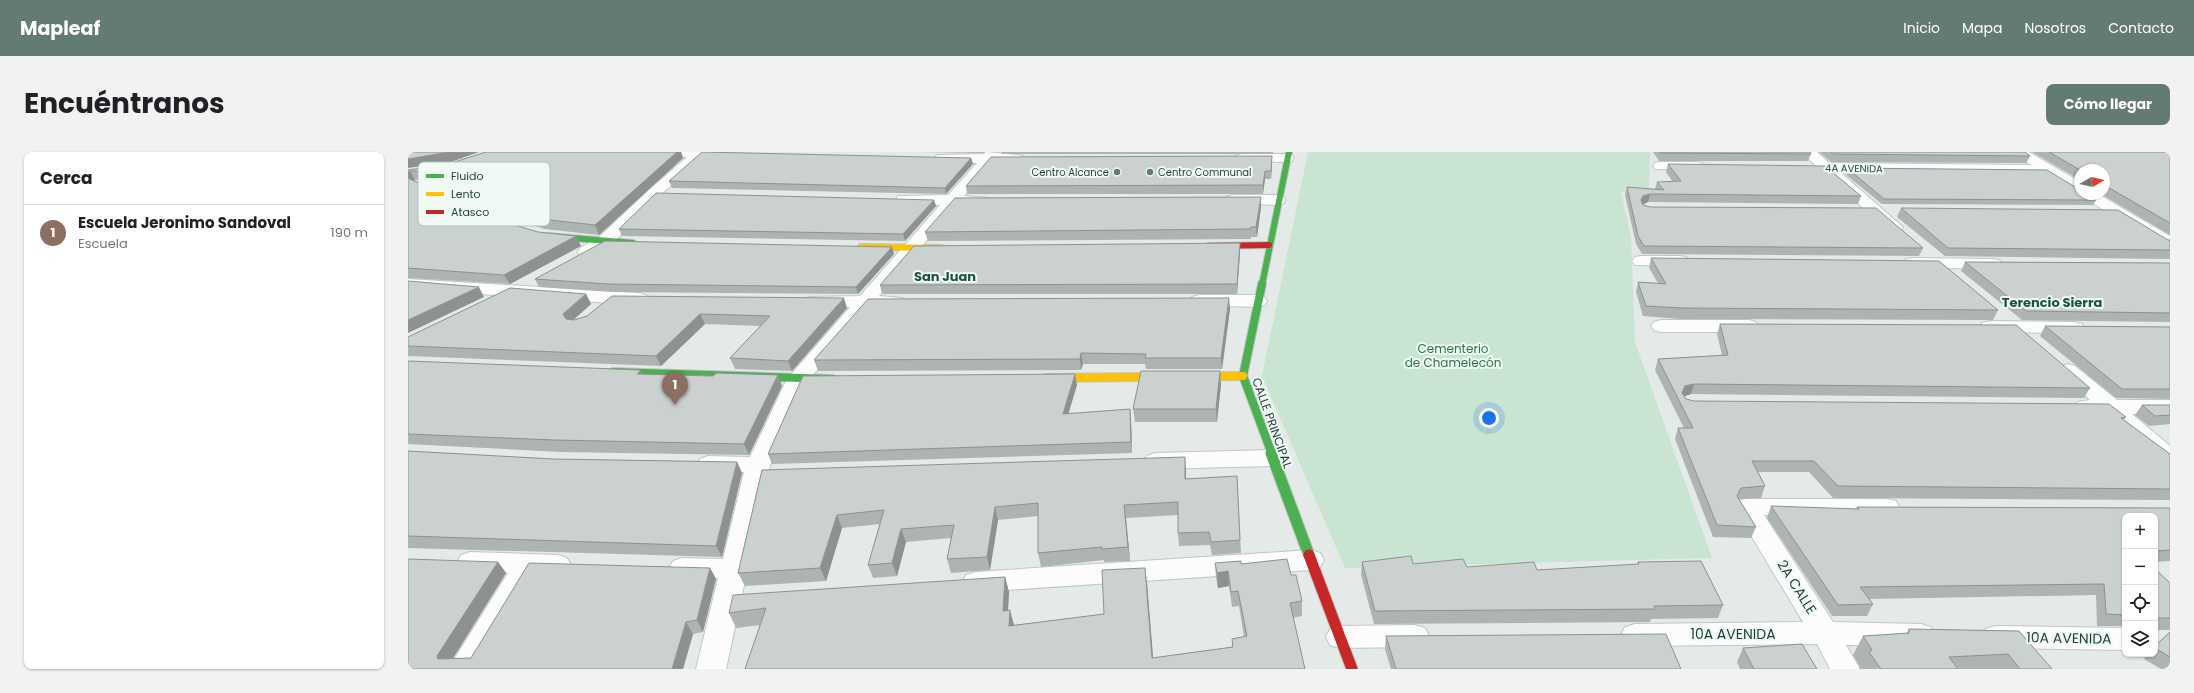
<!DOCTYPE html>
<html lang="es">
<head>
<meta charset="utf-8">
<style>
	body { margin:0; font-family:Poppins,sans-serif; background:#f2f2f2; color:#202124 }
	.controls { position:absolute; right:12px; bottom:12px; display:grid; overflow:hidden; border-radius:8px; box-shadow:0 1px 3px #0004 }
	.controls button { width:36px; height:36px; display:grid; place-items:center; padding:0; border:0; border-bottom:1px solid #e0e0e0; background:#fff; color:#202124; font:20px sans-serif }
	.compass { position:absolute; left:1666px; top:12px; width:36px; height:36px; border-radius:50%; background:#fff; box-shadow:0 1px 3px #0004; rotate:81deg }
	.you { position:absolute; left:1081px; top:266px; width:14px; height:14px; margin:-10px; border:3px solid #fff; border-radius:50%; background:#1a73e8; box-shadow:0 0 0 6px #1a73e833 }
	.badge { display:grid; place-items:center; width:26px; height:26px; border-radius:50%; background:#647b74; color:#fff; font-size:13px; font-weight:700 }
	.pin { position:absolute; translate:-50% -33px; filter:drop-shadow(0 1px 2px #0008) }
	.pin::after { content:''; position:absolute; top:21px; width:14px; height:12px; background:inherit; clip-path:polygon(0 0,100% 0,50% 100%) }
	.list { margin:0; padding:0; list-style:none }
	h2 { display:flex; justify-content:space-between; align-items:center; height:52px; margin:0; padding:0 16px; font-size:17px }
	h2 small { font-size:13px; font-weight:400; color:#757577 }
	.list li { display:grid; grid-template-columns:26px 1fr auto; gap:12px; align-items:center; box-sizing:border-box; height:56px; padding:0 16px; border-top:1px solid #e0e0e0 }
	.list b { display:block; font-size:15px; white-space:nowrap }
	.list p { margin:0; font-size:13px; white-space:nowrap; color:#757577 }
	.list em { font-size:13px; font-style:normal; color:#757577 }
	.icon { flex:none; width:22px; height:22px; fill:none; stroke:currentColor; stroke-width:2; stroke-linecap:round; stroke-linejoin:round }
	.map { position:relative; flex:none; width:1762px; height:517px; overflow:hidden; border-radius:8px }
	header { display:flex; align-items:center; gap:24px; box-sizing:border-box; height:56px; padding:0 20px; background:#647b74; color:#fff }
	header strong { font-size:19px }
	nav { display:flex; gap:22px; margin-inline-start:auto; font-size:14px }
	.intro { display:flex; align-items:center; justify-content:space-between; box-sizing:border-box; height:96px; padding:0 24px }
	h1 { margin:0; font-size:28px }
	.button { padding:10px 18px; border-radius:8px; background:#647b74; color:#fff; font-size:14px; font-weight:700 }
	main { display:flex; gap:24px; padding:0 24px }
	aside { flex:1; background:#fff; border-radius:8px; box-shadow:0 1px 3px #0004 }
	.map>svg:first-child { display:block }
	.green { fill:#cae4d2 }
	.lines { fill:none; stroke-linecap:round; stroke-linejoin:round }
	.street-casing { stroke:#c0c7c4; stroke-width:2 }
	.fast-far2-casing { stroke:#bec7c4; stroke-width:8 }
	.fast-far1-casing { stroke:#bec7c4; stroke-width:10 }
	.fast-casing { stroke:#bec7c4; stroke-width:13 }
	.slow-far1-casing { stroke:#bec7c4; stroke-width:8 }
	.slow-casing { stroke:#bec7c4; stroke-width:10 }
	.jam-far1-casing { stroke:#bec7c4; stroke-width:8 }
	.jam-casing { stroke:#bec7c4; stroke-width:13 }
	.street { fill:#fbfcfb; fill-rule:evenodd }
	.fast-far2 { stroke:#4caf50; stroke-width:6 }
	.fast-far1 { stroke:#4caf50; stroke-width:8 }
	.fast { stroke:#4caf50; stroke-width:11 }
	.slow-far1 { stroke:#ffc107; stroke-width:6 }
	.slow { stroke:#ffc107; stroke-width:8 }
	.jam-far1 { stroke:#c62828; stroke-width:6 }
	.jam { stroke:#c62828; stroke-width:11 }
	.wall { fill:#aeb4b1 }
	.shaded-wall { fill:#8d9290 }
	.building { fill:#cad1ce; stroke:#8d9290 }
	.poi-dot { fill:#647b74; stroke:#f1f9f5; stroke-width:1.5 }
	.labels { text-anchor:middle; stroke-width:4; stroke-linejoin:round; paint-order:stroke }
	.far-street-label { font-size:10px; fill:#1f3f36; stroke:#f1f9f5 }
	.far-poi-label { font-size:10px; fill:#1f3f36; stroke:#f1f9f5; text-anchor:end }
	.park-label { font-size:12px; fill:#257a45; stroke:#f1f9f5 }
	.street-label { font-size:12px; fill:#1f3f36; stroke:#f1f9f5 }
	.neighbourhood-label { font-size:13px; font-weight:bold; fill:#195344; stroke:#f1f9f5 }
	.near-street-label { font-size:14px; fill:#1f3f36; stroke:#f1f9f5 }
	.key { fill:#f1f9f5; stroke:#b2c1bc; stroke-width:1 }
	.key-label { font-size:11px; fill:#1f3f36 }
</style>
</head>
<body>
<header>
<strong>Mapleaf</strong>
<nav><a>Inicio</a><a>Mapa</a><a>Nosotros</a><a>Contacto</a></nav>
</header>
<div class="intro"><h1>Encuéntranos</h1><a class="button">Cómo llegar</a></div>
<main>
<aside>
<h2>Cerca<small></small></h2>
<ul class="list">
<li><span class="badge" style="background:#8d6e63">1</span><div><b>Escuela Jeronimo Sandoval</b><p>Escuela</p></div><em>190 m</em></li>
</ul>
</aside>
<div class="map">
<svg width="1762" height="517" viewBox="0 0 1762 517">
	<rect width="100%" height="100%" fill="#e3eae7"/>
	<path class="green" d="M900,0H1242L1241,41L1213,40L1223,85L1227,190L1304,406L937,416L854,224Z"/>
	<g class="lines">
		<g class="street-casing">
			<g id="street">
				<path d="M231,0H328L329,2L322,6H296L251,44L202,94L184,104H172L169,100L172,96L190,86L241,38L279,5L238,4Z"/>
				<path d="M578,0L610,3L615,4L617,7L615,10L584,11L556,44L581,46L583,49L581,52L549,53L471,144L494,146L496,150L494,154L462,155L400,229L362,313L318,517H288L310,426H274L265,423L261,416L265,409L274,406L315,407L336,320H300L292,317L288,312L292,307L300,304L342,305L379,227L442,155L400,153L398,149L400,145L452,144L532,53L496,52L490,50L488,47L490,44L540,43L569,11L534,10L529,9L527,6L529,3L576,2Z"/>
				<path d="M1393,0H1409L1421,11L1623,13L1604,0H1621L1672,30V42H1690L1762,84V96L1756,95L1637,22L1432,20L1495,75L1493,79H1481L1414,19L1406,18L1404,15L1406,12Z"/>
				<path d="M834,2H879L884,3L886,6L884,9L879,10L829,9L827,6L829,3Z"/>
				<path d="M1252,10H1289L1294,11L1296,14L1294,17L1289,18L1247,17L1245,14L1247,11Z"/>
				<path d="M824,43H870L876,45L878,48L876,51L870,53L818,51L816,48L818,45Z"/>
				<path d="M1233,104H1272L1278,105L1281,109L1278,113L1272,114L1227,113L1224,109L1227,105Z"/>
				<path d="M1504,106L1585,107L1591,108L1594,112L1591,116L1585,117L1498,115L1495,111L1498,107Z"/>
				<path d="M0,127L231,141L238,143L240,147L238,151L231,153L0,137Z"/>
				<path d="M791,143H850L857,145L859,149L857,153L850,155L784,153L782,149L784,145Z"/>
				<path d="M1253,168H1341L1348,170L1351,174L1348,178L1341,180H1253L1246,178L1243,174L1246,170Z"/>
				<path d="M1581,169L1667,170L1674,172L1677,176L1674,180L1667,182L1574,179L1571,175L1574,171Z"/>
				<path d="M1660,212L1667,214L1709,248H1762V262H1724L1762,294V314L1754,311L1697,262L1669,260L1666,255L1669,250L1682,248L1650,218L1653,214Z"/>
				<path d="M864,298L872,301L876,306L872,311L864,314L747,317L739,314L735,309L739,304L747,301Z"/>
				<path d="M1338,347H1479L1488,349L1491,355L1488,361L1479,363H1356L1425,470L1513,472L1523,475L1527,483L1523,491L1513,494L1438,493L1452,517H1422L1409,492L1227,494L1217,491L1213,483L1217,475L1227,472L1395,470L1326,355L1329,349Z"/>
				<path d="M903,398L912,401L916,408L912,415L903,418L568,440L558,437L554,430L558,423L568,420Z"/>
				<path d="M62,400L150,403L159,406L163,413L159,420L150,423L128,422L71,517H40L100,421L62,420L53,417L49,410L53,403Z"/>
				<path d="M1007,473L1017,476L1021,484L1017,492L1007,495L932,496L922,493L918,485L922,477L932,474Z"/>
				<path d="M1587,474L1717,476V498L1587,496L1577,493L1573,485L1577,477Z"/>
			</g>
		</g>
		<g class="fast-far2-casing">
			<g id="fast-far2">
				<path d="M140,84L225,91"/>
				<path d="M854,133L881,0"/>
			</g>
		</g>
		<g class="fast-far1-casing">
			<g id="fast-far1">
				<path d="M854,132L835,224L864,302"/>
				<path d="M205,220L425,227"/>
			</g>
		</g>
		<g class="fast-casing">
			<path id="fast" d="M863,301L901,403"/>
		</g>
		<g class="slow-far1-casing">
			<g id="slow-far1">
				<path d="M13,32L105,74"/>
				<path d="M453,95L533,96"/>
			</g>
		</g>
		<g class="slow-casing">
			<path id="slow" d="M637,226L835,224"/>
		</g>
		<g class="jam-far1-casing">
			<path id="jam-far1" d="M801,94L861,93"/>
		</g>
		<g class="jam-casing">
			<path id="jam" d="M901,403L944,517"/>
		</g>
		<use href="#street" class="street"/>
		<use href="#fast-far2" class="fast-far2"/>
		<use href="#fast-far1" class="fast-far1"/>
		<use href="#fast" class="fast"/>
		<use href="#slow-far1" class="slow-far1"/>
		<use href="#slow" class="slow"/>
		<use href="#jam-far1" class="jam-far1"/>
		<use href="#jam" class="jam"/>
	</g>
	<g class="wall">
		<path d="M78,0H273L275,6L191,83L137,77L112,70L19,28H7L6,29L93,69L173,94L102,132L0,126V18L40,12Z"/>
		<path d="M513,0H577L575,1Z"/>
		<path d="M593,0H865V2H594Z"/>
		<path d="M1245,0H1402L1403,2L1400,9H1251Z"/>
		<path d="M1411,0H1617L1622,4L1618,11L1423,10Z"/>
		<path d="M1624,0H1762V83L1693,42H1696V18H1672V28Z"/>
		<path d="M864,4L863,27H857L855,42H559L558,34Z"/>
		<path d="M563,6L565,12L538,42L264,36L261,29Z"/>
		<path d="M1260,12L1453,44L1450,52L1240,50L1235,52V53L1242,55L1515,96L1511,104L1234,102L1228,92L1217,43L1219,35L1247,37L1249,30H1265L1258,20Z"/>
		<path d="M1439,16L1688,48L1685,53L1474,52L1437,22Z"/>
		<path d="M526,48L528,54L497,89L214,84L211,77Z"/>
		<path d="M853,55L849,85H843V87L520,89L517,80Z"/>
		<path d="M1493,56L1762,88V107L1537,104L1489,65Z"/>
		<path d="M832,91V100L829,142H474L472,133Z"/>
		<path d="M486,102L450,142L204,140L131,135L127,127Z"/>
		<path d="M1243,106L1590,158L1585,168L1272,167L1235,164L1228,140L1230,130L1250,131L1241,116Z"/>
		<path d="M1557,110L1762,111V170L1614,168L1553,119Z"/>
		<path d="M178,142L183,152L165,168L179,164L439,156L384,219L327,217L322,206L353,174L297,172L253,214L0,204V185Z"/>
		<path d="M822,157L814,217H738L737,212H675L673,218L410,219L406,208Z"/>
		<path d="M1312,172L1682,236L1676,246L1283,242L1276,244L1278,247L1286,249L1718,265L1716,268L1762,302V348L1425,346L1401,320H1350L1357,334L1353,346L1331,347L1348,375L1343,386L1305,385L1267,287L1270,276H1276L1247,218L1250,207L1314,203L1309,182Z"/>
		<path d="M1637,174L1762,175V247L1708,246L1632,184Z"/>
		<path d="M0,209L235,222L305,224L370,223L374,234L341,303L152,300L0,292Z"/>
		<path d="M813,232L809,270H727L725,257Z"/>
		<path d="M669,233L660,262L722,257L723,267L724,301L364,312L360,302Z"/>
		<path d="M1734,253H1762V272L1741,274L1727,263Z"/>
		<path d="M0,299L145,307L329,310L334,321L314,405L0,396Z"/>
		<path d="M354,318H778V327L829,324L833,401L804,403L802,393L771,394L770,381V363L718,366L722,409L696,410V408L633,415L630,401V364L590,368L582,418L543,421L539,407L543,386L498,390L489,424L465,426L460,413L472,372L434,376L418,429L337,434L330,421Z"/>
		<path d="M1363,354L1448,357L1449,355L1762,356V409L1747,410V364H1717V474H1689L1688,443L1461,447L1465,452L1459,464H1424L1359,366Z"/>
		<path d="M90,410L98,421L45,506H63L302,416L308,427L295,480L285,482L275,517H0Z"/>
		<path d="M954,410L1005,412L1059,415L1129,418L1229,412L1230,410L1315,453L1310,466L1243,467L1242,470L966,472L953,423Z"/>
		<path d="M807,411L833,412L883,423L894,449V464L885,466L897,517H337L352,473L328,476L321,461L597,425L601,440L600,458L606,473L696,462L739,431L745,506L824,495V487L836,485L831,454L824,455L821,434L810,436L808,426Z"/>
		<path d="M1747,417L1762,431V478H1747Z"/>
		<path d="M1501,477L1611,479L1644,517H1451L1452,515L1445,503L1455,484L1498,482Z"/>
		<path d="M1762,480V517H1753L1736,507L1740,502H1747V494Z"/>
		<path d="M978,484L1273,517H983L977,497Z"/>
		<path d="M1335,496L1409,517H1332L1329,510Z"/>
	</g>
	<g class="shaded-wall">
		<path d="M41,0H71L43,10L0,16V7Z"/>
		<path d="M269,0H273L275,6L191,83L187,73Z"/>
		<path d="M864,4V12L863,27V19Z"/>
		<path d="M563,6L565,12L538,42L537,36Z"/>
		<path d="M2,19L7,28L4,32L0,26V21Z"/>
		<path d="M857,19V27L855,42V33Z"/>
		<path d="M1242,42L1240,50L1234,53L1233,48L1235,44Z"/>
		<path d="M853,45V55L849,85L848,75Z"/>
		<path d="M526,48L528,54L497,89L495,82Z"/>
		<path d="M168,84L173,94L102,132L96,123Z"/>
		<path d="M832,91V100L829,142V132Z"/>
		<path d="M484,95L486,102L450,142L448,135Z"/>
		<path d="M71,135L76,145L0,181V168Z"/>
		<path d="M178,142L183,152L161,172L155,162Z"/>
		<path d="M436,146L439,156L384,219L380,209Z"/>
		<path d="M821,146L822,157L814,217L813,206Z"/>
		<path d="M292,162L297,172L253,214L248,204Z"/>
		<path d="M673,201L675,212L673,218L672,207Z"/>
		<path d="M233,218L238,229L229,222Z"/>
		<path d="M812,219L813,232L809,270L808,257Z"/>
		<path d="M667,222L669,233L657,273L655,262Z"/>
		<path d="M370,223L374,234L341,303L336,292Z"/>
		<path d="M1286,232L1283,242L1274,245L1271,252L1274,241L1277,234Z"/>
		<path d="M722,257L723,267L724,301L723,290Z"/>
		<path d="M777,305L778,318V340L777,327Z"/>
		<path d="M329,310L334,321L314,405L308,394Z"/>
		<path d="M716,353L718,366L722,409L720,395Z"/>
		<path d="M587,355L590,368L582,418L579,405Z"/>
		<path d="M429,363L434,376L418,429L412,416Z"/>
		<path d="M493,377L498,390L489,424L484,411Z"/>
		<path d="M90,410L98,421L39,516L29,504Z"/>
		<path d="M302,416L308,427L295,480L289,468Z"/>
		<path d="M737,416L739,431L746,517L744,506Z"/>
		<path d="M820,419L821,434L810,436L809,421Z"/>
		<path d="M597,425L601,440L599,474L595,459Z"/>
		<path d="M602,458L606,473L601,474Z"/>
		<path d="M278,470L285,482L275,517H264Z"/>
	</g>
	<g class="building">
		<path d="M0,0H41L0,7Z"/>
		<path d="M78,0H269L187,73L133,67L107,60L14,19H2L0,21V18L40,12Z"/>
		<path d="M294,0L563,6L537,36L261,29Z"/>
		<path d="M1252,0H1402L1403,2L1253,1Z"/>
		<path d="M1423,0H1617L1622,4L1425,2Z"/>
		<path d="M1641,0H1762V71L1696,33V18H1672Z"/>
		<path d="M864,4L863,19H857L855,33L558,34L583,5Z"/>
		<path d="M1260,12L1417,14L1453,44L1242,42L1235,44L1233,48L1235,53L1242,55L1468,56L1515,96L1236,94L1230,84L1219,35L1256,38L1249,30L1273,29Z"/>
		<path d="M1439,16L1639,18L1672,38V42H1678L1688,48L1476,47Z"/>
		<path d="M0,25L2,27L93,69L130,80L168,84L96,123L0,116Z"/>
		<path d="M248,41L526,48L495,82L211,77Z"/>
		<path d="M853,45L848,75H843L842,77L517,80L547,46Z"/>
		<path d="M1493,56L1710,58L1760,88H1762V98L1540,96Z"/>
		<path d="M197,89L484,95L448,135L200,132L127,127Z"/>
		<path d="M832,91L829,132L472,133L506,94Z"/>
		<path d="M1243,106L1531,109L1590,158L1274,156L1238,154L1230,130L1258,132Z"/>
		<path d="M1557,110L1762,111V161L1618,159Z"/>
		<path d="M0,129L71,135L0,168Z"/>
		<path d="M102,136L178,142L155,162L158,167L166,168L179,164L204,144L436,146L380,209L322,206L362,164L292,162L248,204L0,194V185Z"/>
		<path d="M821,146L813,206H737L738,202L673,201L672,207L406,208L460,147Z"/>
		<path d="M1312,172L1608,173L1682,236L1286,232L1277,234L1274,241L1278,247L1286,249L1701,252L1718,265L1713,266L1762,302V337L1430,334L1406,309H1344L1357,334L1333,336L1329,344L1348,375L1309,373L1270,276H1285L1250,207L1320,203Z"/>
		<path d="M1637,174L1762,175V237H1714Z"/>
		<path d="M0,209L233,218L229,222L305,224L309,221L370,223L336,292L146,288L0,282Z"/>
		<path d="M733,219H812L808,257H725Z"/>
		<path d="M667,222L655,262L722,257L723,290L360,302L395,224Z"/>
		<path d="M1734,253H1762V263L1747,264Z"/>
		<path d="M0,299L145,307L329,310L308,394L0,384Z"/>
		<path d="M777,305V327L829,324L832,388L803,390L801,380L770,381V350L716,353L720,395L694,397V395L630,401V351L587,355L579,405L539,407L546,373L493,377L484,411L460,413L476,358L429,363L412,416L330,421L354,318Z"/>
		<path d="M1363,354L1451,357L1449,355L1762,356V398L1747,399V364H1717V463L1698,462L1696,432L1452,435L1465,452L1430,453Z"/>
		<path d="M1003,404L1005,412L1055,407L1059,415L1126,410L1129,418L1231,412L1230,410L1293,409L1315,453L1246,454L1247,457L967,459L954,410Z"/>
		<path d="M0,407L90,410L29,504L30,507L63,506L121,411L302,416L289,468L278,470L264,517H0Z"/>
		<path d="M879,407L883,423H888L894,449L882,451L897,517H337L358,456L321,461L325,443L597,425L595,459L602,458L601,474L696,462L694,418L737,416L744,506L825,495L824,487L839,484L830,439L823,440L820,419L809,421L807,411L833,409V412Z"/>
		<path d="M1747,417L1762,431V466H1747Z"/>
		<path d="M1501,477L1611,479L1644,517H1612L1600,502L1541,505L1550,517H1473L1461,500L1464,498L1455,484L1501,481Z"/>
		<path d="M1762,480V505L1747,496V494Z"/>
		<path d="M1258,482L1273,517H988L978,484Z"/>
		<path d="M1394,492L1409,517H1346L1335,496Z"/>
	</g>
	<g class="poi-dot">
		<circle cx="709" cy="20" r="4"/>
		<circle cx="742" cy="20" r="4"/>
	</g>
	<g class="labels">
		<g class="far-street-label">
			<text transform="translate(1446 16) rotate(1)" y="4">4A AVENIDA</text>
		</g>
		<g class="far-poi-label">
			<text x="701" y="24">Centro Alcance</text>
			<text x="750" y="24" text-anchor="start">Centro Communal</text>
		</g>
		<g class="park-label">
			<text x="1045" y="201">Cementerio<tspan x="1045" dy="14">de Chamelecón</tspan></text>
		</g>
		<g class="street-label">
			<text transform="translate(864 271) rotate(70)" y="4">CALLE PRINCIPAL</text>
		</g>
		<g class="neighbourhood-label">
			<text x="537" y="129">San Juan</text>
			<text x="1644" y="155">Terencio Sierra</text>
		</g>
		<g class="near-street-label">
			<text transform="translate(1389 435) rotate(58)" y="5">2A CALLE</text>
			<text x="1325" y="487">10A AVENIDA</text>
			<text transform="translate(1661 486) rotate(1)" y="5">10A AVENIDA</text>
		</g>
	</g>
	<rect x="10" y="10" width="132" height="64" rx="6" class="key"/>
	<rect x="18" y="22" width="18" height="4" fill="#4caf50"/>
	<rect x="18" y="40" width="18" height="4" fill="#ffc107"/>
	<rect x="18" y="58" width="18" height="4" fill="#c62828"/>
	<g class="key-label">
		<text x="43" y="28">Fluido</text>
		<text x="43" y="46">Lento</text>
		<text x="43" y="64">Atasco</text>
	</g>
</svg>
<div class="controls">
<button>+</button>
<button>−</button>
<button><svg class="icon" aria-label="locate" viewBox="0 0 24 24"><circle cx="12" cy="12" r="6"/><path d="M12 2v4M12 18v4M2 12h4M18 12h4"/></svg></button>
<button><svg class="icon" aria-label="layers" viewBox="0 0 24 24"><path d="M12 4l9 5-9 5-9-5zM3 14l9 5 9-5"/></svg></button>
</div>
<svg class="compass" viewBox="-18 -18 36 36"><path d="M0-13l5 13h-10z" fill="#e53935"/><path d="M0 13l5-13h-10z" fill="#757577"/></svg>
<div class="you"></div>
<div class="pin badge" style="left:267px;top:253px;background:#8d6e63">1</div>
</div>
</main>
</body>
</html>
